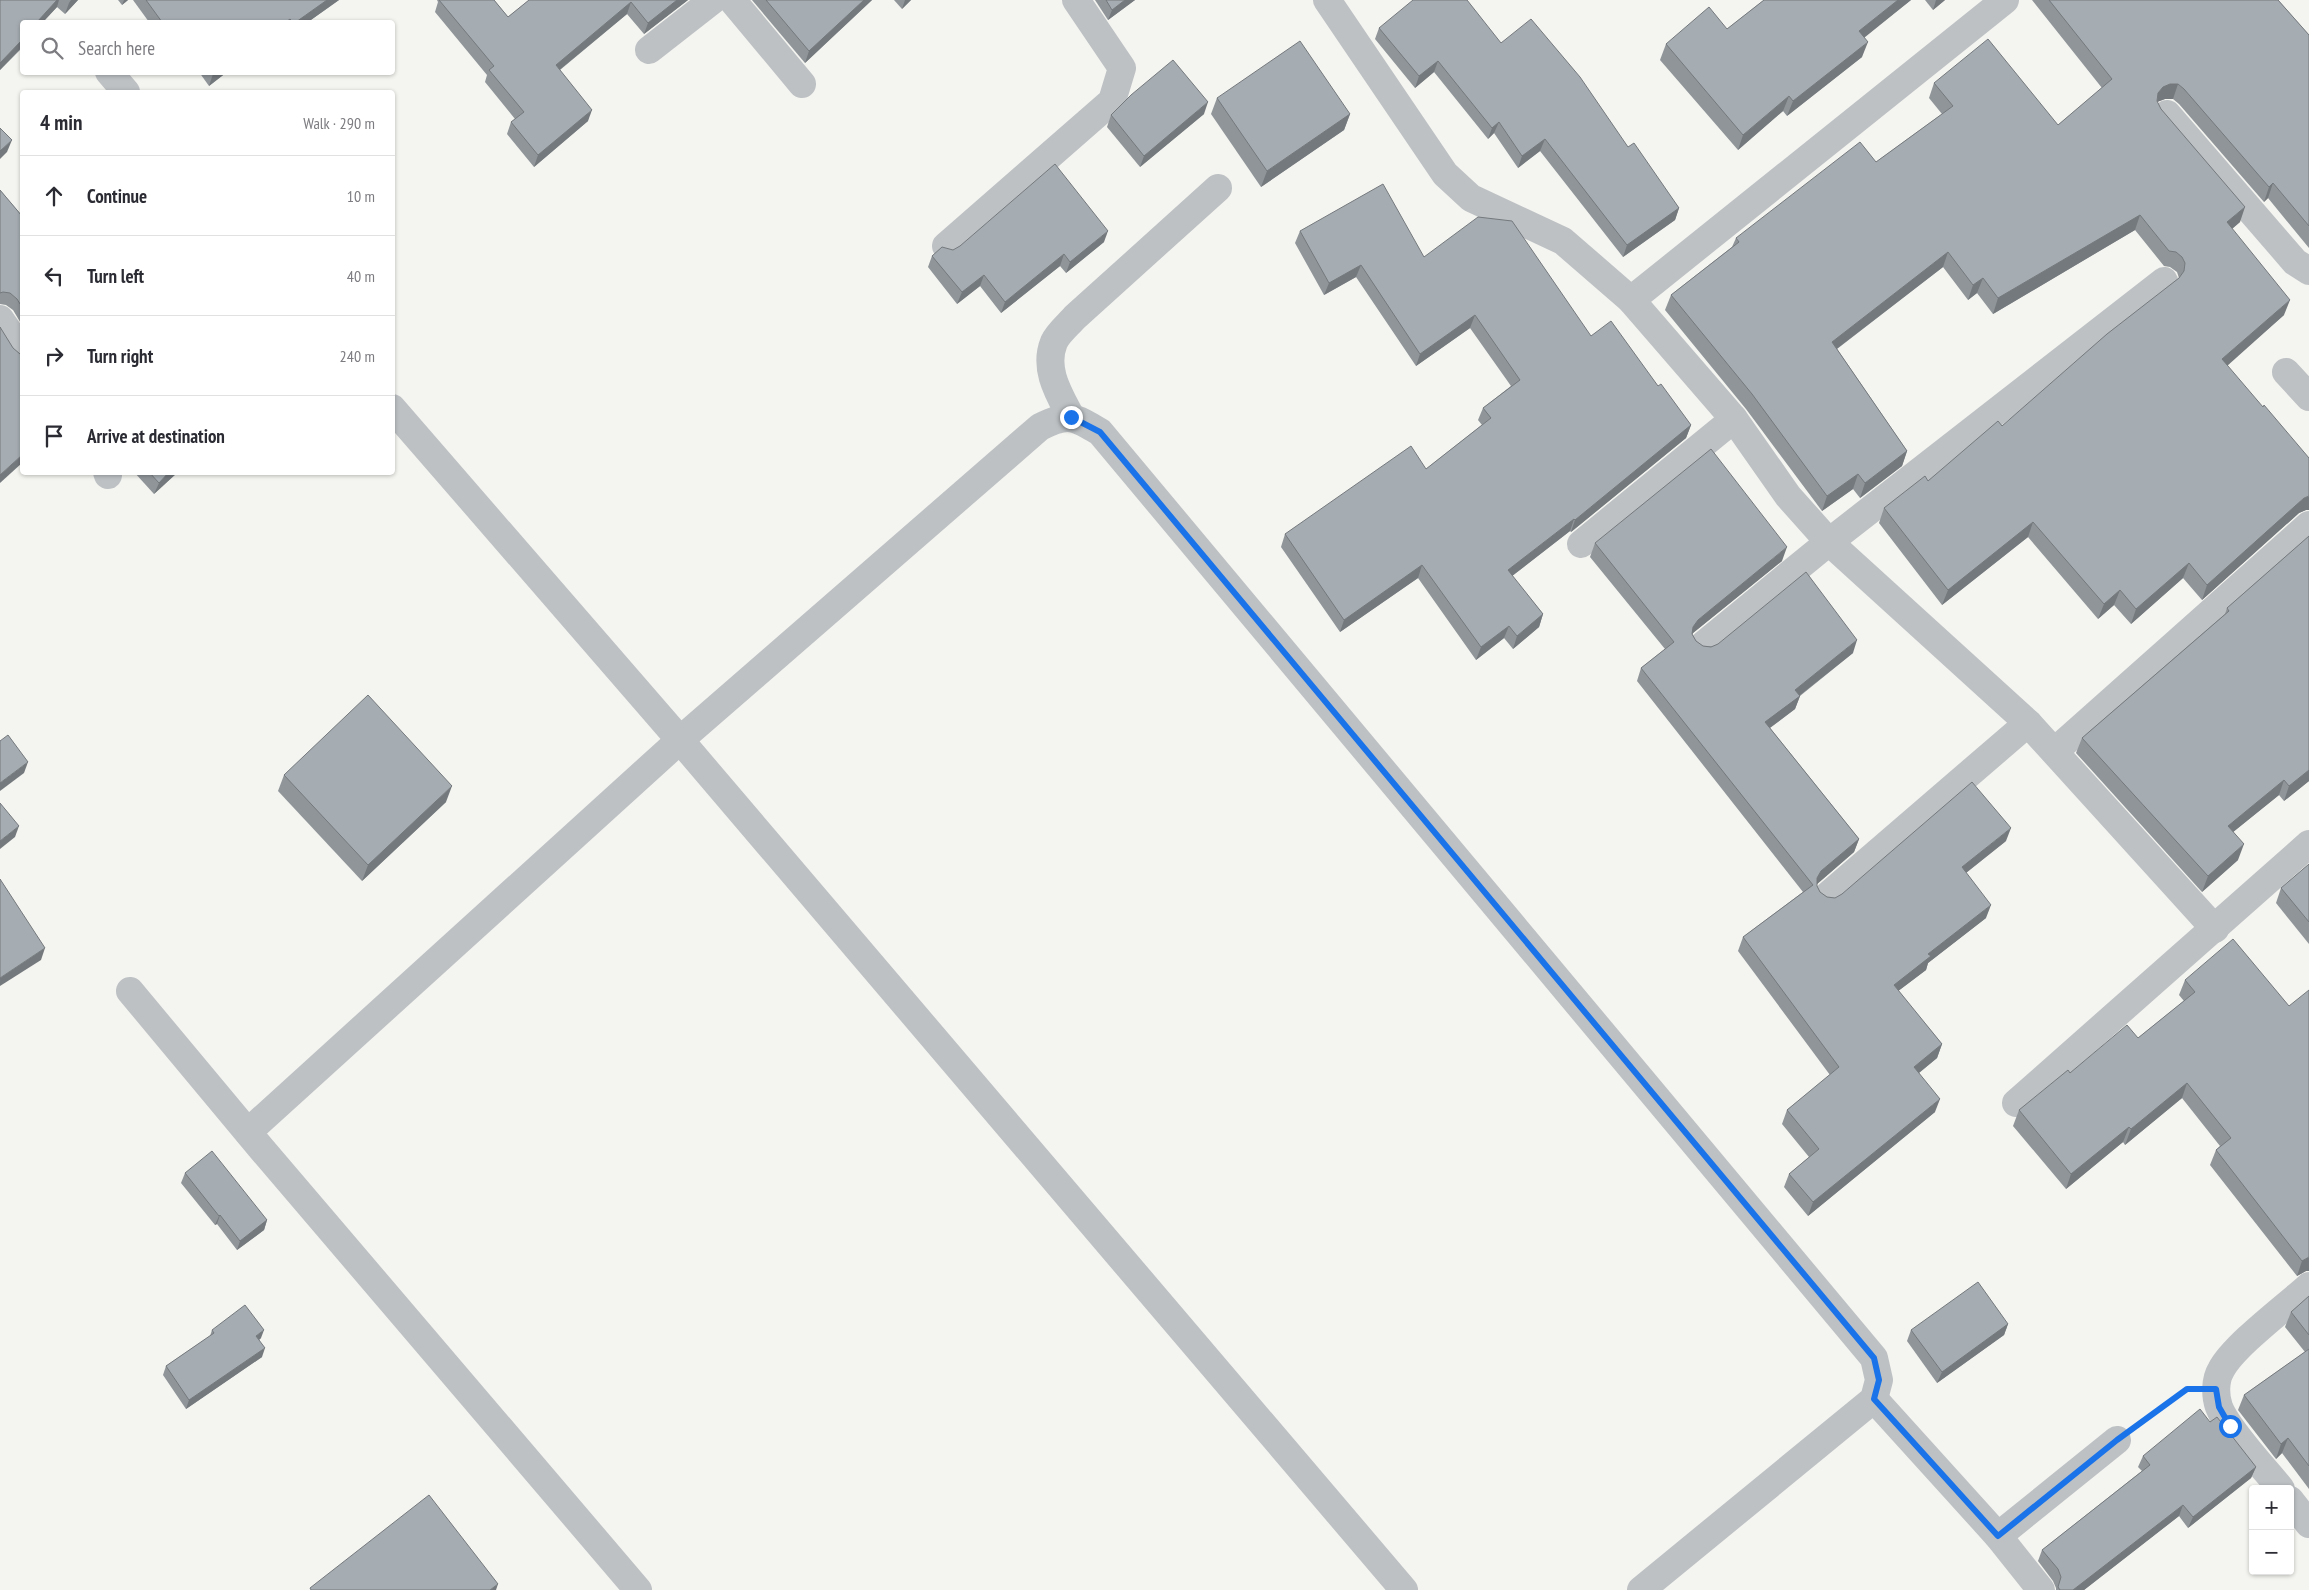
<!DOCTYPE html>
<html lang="en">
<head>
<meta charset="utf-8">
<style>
	body { margin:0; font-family:"PT Sans Narrow",sans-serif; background:#f2f2f3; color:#2b2b33 }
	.controls { position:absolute; right:15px; bottom:15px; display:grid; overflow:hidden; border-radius:5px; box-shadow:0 1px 4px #0004 }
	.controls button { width:45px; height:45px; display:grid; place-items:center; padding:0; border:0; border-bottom:1px solid #e1e1e2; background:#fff; color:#2b2b33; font:25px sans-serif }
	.stop { position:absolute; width:15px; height:15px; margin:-11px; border:4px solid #1a73e8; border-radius:50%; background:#fff }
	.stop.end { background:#1a73e8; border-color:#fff; box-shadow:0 1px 5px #0008 }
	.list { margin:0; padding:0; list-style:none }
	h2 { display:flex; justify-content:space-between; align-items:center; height:65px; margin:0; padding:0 20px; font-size:21px }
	h2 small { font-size:16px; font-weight:400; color:#7c7c81 }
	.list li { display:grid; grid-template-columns:32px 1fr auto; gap:15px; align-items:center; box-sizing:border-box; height:80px; padding:0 20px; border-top:1px solid #e1e1e2 }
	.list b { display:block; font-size:19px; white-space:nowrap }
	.list em { font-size:16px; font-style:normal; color:#7c7c81 }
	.icon { flex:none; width:28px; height:28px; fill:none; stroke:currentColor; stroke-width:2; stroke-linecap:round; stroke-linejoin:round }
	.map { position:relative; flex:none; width:2309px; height:1590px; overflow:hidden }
	.search { position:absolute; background:#fff; box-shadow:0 1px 4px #0004; left:20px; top:20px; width:375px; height:55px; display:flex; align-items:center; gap:12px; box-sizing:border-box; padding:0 18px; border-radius:5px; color:#7c7c81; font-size:19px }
	.panel { position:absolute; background:#fff; box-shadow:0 1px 4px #0004; left:20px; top:90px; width:375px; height:385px; border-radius:5px }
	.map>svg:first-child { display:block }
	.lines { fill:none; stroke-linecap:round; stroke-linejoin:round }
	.path { stroke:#b7babc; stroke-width:3; stroke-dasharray:2.5 2.5; stroke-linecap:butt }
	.minor { stroke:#bdc1c4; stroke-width:28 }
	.wall { fill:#8f9599 }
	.shaded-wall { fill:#74797d }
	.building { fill:#a6adb2; stroke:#74797d }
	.route { stroke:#1a73e8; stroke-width:6 }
</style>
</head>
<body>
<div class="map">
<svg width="2309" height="1590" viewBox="0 0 2309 1590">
	<rect width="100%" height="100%" fill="#f4f4f0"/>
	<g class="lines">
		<path class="path" d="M2144,1420L2181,1393"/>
		<g class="minor">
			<path d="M732,0L802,84"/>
			<path d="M1327,0L1445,174L1471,198L1563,241L1631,300L1734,419L1788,496L1829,542L2028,723L2215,929"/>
			<path d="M649,50L713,0"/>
			<path d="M109,72L126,92"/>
			<path d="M2167,114L2295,262L2309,271"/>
			<path d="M946,246L1112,101L1122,68L1076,0"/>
			<path d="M1631,300L2005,0"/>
			<path d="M0,319L22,351"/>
			<path d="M2286,372L2309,397"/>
			<path d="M392,408L680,740L1404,1590"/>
			<path d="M1071,417C1059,394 1043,369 1054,342C1058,333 1068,325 1075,317L1218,188"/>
			<path d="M107,472L108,475"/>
			<path d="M1581,544L1734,419"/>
			<path d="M1703,645L1829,542L2164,281"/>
			<path d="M2055,751L2309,525"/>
			<path d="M1827,896L2028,723"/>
			<path d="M130,991L260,1147L638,1590"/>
			<path d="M2016,1103L2309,844"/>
			<path d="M248,1132L680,740L1040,427C1068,413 1074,416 1100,432L1874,1358L1879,1380L1874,1399L1641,1590"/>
			<path d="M1874,1399L1998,1536L2041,1590"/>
			<path d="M2281,1489C2265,1469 2227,1429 2219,1407C2215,1396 2215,1380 2221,1370C2233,1346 2287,1306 2309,1286"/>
			<path d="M2290,1500L2309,1524"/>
			<path d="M1998,1536L2117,1440"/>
		</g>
	</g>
	<g class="wall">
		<path d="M0,0H78L65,14L57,7L43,22H22L20,50L0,70Z"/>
		<path d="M118,0H128L122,5Z"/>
		<path d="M133,0H339L308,22H149Z"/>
		<path d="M437,0H494L508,17L529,0H688L644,34L627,14L560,70L588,121L534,167L507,134L511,122L515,119L485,82L487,75L435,12L438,2Z"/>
		<path d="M752,0H872L805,63Z"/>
		<path d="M894,0H911L902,9Z"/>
		<path d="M1095,0H1135L1108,20Z"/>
		<path d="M1764,0H1911L1864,37L1862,57L1787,116L1783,111L1738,150L1660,60L1666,44L1727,29Z"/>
		<path d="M1925,0H1945L1933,10Z"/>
		<path d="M2032,0H2278L2309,35V248L2268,198L2264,202L2179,104L2173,99H2165L2157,102L2161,109L2240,222L2232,229L2284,315L2227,365L2306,510L2299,513L2202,600L2183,578L2131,624L2114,605L2098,619L2028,537L1942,605L1879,523L1884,508L1928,481L2002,426L2179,278L2177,272L2170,267L2164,266L2135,230L1993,314L1977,293L1968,300L1943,267L1837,349L1907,451L1902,466L1860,498L1853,489L1822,511L1746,409L1665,310L1671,295L1732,247L1736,238L1876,162L1942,114L1929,98L1934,83L2058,125L2102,88Z"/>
		<path d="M1379,28L1501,43L1628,147L1679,208L1675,220L1623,257L1540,151L1518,168L1494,133L1488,139L1434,72L1415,88L1375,39Z"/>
		<path d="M199,72H227L209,86Z"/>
		<path d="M1217,98L1350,114L1344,130L1261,187L1211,114Z"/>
		<path d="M1204,114L1140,167L1107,127L1111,115Z"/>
		<path d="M0,190L22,216V325L13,310L6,305L0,304Z"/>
		<path d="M1300,231L1424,257L1591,336L1658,386L1691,425L1686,438L1571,532L1570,531L1512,576L1543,614L1539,627L1513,649L1504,638L1476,660L1418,578L1340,632L1281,547L1285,534L1426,469L1482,425L1478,420L1483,408L1511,386L1470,328L1416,366L1356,277L1324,295L1295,243Z"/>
		<path d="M1104,242L1066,273L1060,266L1001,313L980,286L957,304L928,267L932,256L953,250Z"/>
		<path d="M134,472H178L154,494Z"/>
		<path d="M2309,536V781L2284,801L2279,795L2233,832L2238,860L2202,892L2076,753L2082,738L2225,614L2227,608Z"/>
		<path d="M1595,543L1782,561L1693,633L1692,634L1696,641L1703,646L1853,653L1800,696L1795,709L1770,728L1859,839L1854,852L1817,884V886L1820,892L1827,897L1835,898L2006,841L1966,873L1986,918L1928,963L1926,970L1898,991L1942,1044L1937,1058L1919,1073L1935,1112L1808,1216L1784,1187L1789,1174L1809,1157L1782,1124L1787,1110L1830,1075L1738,951L1743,937L1803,892L1637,681L1641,668L1665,649L1590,557Z"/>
		<path d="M284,775L446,802L362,881L278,791Z"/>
		<path d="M2309,864V944L2276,903L2281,888Z"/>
		<path d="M2185,980L2289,1006L2306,1271L2297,1276L2210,1165L2216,1150L2220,1146L2182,1098L2125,1145L2123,1142L2066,1189L2013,1126L2019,1110L2070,1073L2138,1038L2184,1001L2179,995Z"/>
		<path d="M185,1173L267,1220L264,1230L237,1250L217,1224L215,1225L181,1183Z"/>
		<path d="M2309,1296V1489L2282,1453L2276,1459L2238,1410L2244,1395L2305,1352L2285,1327L2291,1312Z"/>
		<path d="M2008,1324L2004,1335L1937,1383L1907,1341L1911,1330Z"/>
		<path d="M212,1330L261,1338L259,1340L262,1357L186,1409L163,1375L166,1366L210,1336Z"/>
		<path d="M2210,1422L2256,1467L2251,1478L2188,1528L2179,1516L2084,1590H2056V1588L2053,1581L2038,1561L2042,1550L2142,1471L2138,1467L2143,1456Z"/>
	</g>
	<g class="shaded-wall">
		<path d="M57,0H59L57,7L43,22H37Z"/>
		<path d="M71,0H78L65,14L69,3Z"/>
		<path d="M124,0H128L122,5Z"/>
		<path d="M327,0H339L308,22H296Z"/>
		<path d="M677,0H688L644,34L648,23Z"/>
		<path d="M864,0H872L805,63L809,51Z"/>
		<path d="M905,0H911L902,9Z"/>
		<path d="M1125,0H1135L1108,20L1112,10Z"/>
		<path d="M1898,0H1911L1854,46L1859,31Z"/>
		<path d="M1936,0H1945L1933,10Z"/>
		<path d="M631,2L627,14L552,76L556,65Z"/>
		<path d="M22,40V47L0,70V63Z"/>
		<path d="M1868,42L1862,57L1787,116L1793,101Z"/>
		<path d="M1438,61L1434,72L1415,88L1419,76Z"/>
		<path d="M215,72H227L209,86L213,74Z"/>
		<path d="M2170,84H2178L2173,99H2165L2157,102L2158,93L2163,87Z"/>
		<path d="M1789,96L1783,111L1738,150L1743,135Z"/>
		<path d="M1208,102L1204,114L1140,167L1144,156Z"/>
		<path d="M592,110L588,121L534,167L538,155Z"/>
		<path d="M1350,114L1344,130L1261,187L1267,171Z"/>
		<path d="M1499,122L1494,133L1488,139L1492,128Z"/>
		<path d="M1545,139L1540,151L1518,168L1522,156Z"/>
		<path d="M12,140L7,152L0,159V151Z"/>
		<path d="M2273,183L2268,198L2264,202L2269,187Z"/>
		<path d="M2245,207L2240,222L2221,238L2227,222Z"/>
		<path d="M1679,208L1675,220L1623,257L1627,245Z"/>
		<path d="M2140,215L2135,230L1993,314L1998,298Z"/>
		<path d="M1108,231L1104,242L1066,273L1070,262Z"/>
		<path d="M1948,252L1943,267L1826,357L1832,342Z"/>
		<path d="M1064,254L1060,266L1001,313L1005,302Z"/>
		<path d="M1361,265L1356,277L1324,295L1329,283Z"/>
		<path d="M984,275L980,286L957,304L962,292Z"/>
		<path d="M1983,278L1977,293L1968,300L1973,285Z"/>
		<path d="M2290,300L2284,315L2217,375L2222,359Z"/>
		<path d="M1475,315L1470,328L1416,366L1420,354Z"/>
		<path d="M1691,425L1686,438L1571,532L1575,520Z"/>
		<path d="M1907,451L1902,466L1860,498L1865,483Z"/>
		<path d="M22,455V463L0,483V475Z"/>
		<path d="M169,472H178L154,494L159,483Z"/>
		<path d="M1858,474L1853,489L1822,511L1827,496Z"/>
		<path d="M2309,496V510H2306L2299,513L2202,600L2207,585L2304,498Z"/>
		<path d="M1574,519L1570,531L1503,583L1508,570Z"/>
		<path d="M2033,522L2028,537L1942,605L1948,590Z"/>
		<path d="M1787,547L1782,561L1693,633L1688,640L1693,627L1698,620Z"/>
		<path d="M2189,563L2183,578L2131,624L2136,609Z"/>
		<path d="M1422,565L1418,578L1340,632L1344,620Z"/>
		<path d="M2120,590L2114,605L2098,619L2104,604Z"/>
		<path d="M1543,614L1539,627L1513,649L1517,636Z"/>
		<path d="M1509,626L1504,638L1476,660L1481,647Z"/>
		<path d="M1857,640L1853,653L1795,699L1800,696L1795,709L1760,735L1765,722L1795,690Z"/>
		<path d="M28,762L24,773L0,791V783Z"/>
		<path d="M2309,770V781L2284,801L2289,786Z"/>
		<path d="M2284,780L2279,795L2222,841L2228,826Z"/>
		<path d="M452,786L446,802L362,881L368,865Z"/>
		<path d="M19,826L15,837L0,849V841Z"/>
		<path d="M2011,828L2006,841L1957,880L1962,867Z"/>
		<path d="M1859,839L1854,852L1816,885L1817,878L1821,871Z"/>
		<path d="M2244,844L2238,860L2202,892L2208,876Z"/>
		<path d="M1991,905L1986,918L1928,963L1926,970L1889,998L1894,985L1928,954Z"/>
		<path d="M45,948L41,960L0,986V978Z"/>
		<path d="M1942,1044L1937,1058L1909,1081L1914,1067Z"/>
		<path d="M2187,1083L2182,1098L2125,1145L2131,1129Z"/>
		<path d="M1940,1099L1935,1112L1808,1216L1813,1202Z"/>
		<path d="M2129,1127L2123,1142L2066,1189L2071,1174Z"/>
		<path d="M220,1215L217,1224L215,1225L219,1216Z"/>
		<path d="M267,1220L264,1230L237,1250L240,1241Z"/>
		<path d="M2309,1257V1271H2306L2297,1276L2302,1261Z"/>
		<path d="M2008,1324L2004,1335L1937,1383L1942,1372Z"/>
		<path d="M264,1330L261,1338L253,1345L256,1336Z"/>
		<path d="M265,1348L262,1357L186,1409L189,1400Z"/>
		<path d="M2288,1438L2282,1453L2276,1459L2281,1444Z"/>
		<path d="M2256,1467L2251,1478L2188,1528L2193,1517Z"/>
		<path d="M2183,1505L2179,1516L2084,1590H2073Z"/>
		<path d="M498,1584L496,1590H490Z"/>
	</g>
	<g class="building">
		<path d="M0,0H57L37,22H22V40L0,63Z"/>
		<path d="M146,0H327L296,22H293L290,19L286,22H162Z"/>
		<path d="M439,0H494L508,17L529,0H677L648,23L631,2L556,65L592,110L538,155L511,122L524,112L489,70L494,66Z"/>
		<path d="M766,0H864L809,51Z"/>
		<path d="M1106,0H1125L1112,10Z"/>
		<path d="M1413,0H1467L1501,43L1531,19L1580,77L1628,147L1634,143L1679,208L1627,245L1545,139L1522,156L1499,122L1492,128L1438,61L1419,76L1379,28Z"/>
		<path d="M1764,0H1898L1859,31L1868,42L1793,101L1789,96L1743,135L1666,44L1709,7L1727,29Z"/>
		<path d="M2049,0H2278L2309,35V226L2273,183L2269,187L2184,89L2178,84H2170L2163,87L2158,93L2157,101L2161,109L2245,207L2227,222L2290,300L2222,359L2263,407L2264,405L2309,458V496L2304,498L2207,585L2189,563L2136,609L2120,590L2104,604L2033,522L1948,590L1884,508L1925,476L1928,481L1998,421L2002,426L2107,334L2179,278L2184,271L2185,263L2182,257L2176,252L2169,251L2140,215L1998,298L1983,278L1973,285L1948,252L1832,342L1907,451L1865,483L1858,474L1827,496L1752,394L1671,295L1739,242L1736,238L1860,142L1876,162L1953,106L1934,83L1988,39L2058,125L2112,79Z"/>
		<path d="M1300,41L1350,114L1267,171L1217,98Z"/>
		<path d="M1173,60L1208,102L1144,156L1111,115L1131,95Z"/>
		<path d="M0,128L12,140L0,151Z"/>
		<path d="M1055,164L1108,231L1070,262L1064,254L1005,302L984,275L962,292L932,256L942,247L953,250L960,246Z"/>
		<path d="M1383,184L1424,257L1478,217L1512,221L1591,336L1611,321L1658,386L1661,384L1691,425L1575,520L1574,519L1508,570L1543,614L1517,636L1509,626L1481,647L1422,565L1344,620L1285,534L1411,446L1426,469L1491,418L1483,408L1520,380L1475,315L1420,354L1361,265L1329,283L1300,231Z"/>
		<path d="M0,190L22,216V307L17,299L10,293L3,292L0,293Z"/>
		<path d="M0,327L13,348L20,354H22V455L0,475Z"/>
		<path d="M1711,449L1787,547L1698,620L1693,627L1692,634L1696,641L1703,646L1711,647L1718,644L1806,572L1857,640L1795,690L1800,696L1765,722L1859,839L1821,871L1817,878V886L1820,892L1827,897L1835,898L1842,894L1972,782L2011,828L1962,867L1991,905L1928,954L1931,956L1894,985L1942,1044L1914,1067L1940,1099L1813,1202L1789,1174L1819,1149L1787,1110L1839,1067L1743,937L1813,885L1641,668L1674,642L1595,543Z"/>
		<path d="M149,472H169L159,483Z"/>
		<path d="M2309,536V770L2289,786L2284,780L2228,826L2244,844L2208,876L2082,738L2229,611L2227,608Z"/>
		<path d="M368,695L452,786L368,865L284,775Z"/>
		<path d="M8,735L28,762L0,783V741Z"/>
		<path d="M0,803L19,826L0,841Z"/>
		<path d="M2309,864V922L2281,888Z"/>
		<path d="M0,879L45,948L0,978Z"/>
		<path d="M2233,939L2289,1006L2309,990V1257L2302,1261L2216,1150L2231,1138L2187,1083L2131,1129L2129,1127L2071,1174L2019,1110L2068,1070L2070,1073L2127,1025L2138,1038L2195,992L2185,980Z"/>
		<path d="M212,1151L267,1220L240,1241L220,1215L219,1216L185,1173Z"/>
		<path d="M1978,1282L2008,1324L1942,1372L1911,1330Z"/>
		<path d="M2309,1296V1335L2291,1312Z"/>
		<path d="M245,1305L264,1330L256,1336L265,1348L189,1400L166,1366L214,1333L212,1330Z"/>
		<path d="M2309,1349V1466L2288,1438L2281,1444L2244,1395Z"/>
		<path d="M2200,1409L2210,1422L2217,1417L2256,1467L2193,1517L2183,1505L2073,1590H2060L2058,1587L2061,1577L2058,1569L2042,1550L2150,1465L2143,1456Z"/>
		<path d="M429,1495L498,1584L490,1590H311L310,1588Z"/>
	</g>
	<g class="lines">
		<path class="route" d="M1071,417L1100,432L1874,1358L1879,1380L1874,1399L1998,1536L2117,1440L2187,1389H2216L2219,1407L2230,1426"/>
	</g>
</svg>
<div class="controls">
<button>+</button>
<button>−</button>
</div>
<div class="stop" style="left:2230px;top:1426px"></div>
<div class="stop end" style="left:1071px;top:417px"></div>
<div class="search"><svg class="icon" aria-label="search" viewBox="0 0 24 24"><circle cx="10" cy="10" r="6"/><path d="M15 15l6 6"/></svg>Search here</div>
<section class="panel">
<h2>4 min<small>Walk · 290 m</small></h2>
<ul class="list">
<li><svg class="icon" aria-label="ahead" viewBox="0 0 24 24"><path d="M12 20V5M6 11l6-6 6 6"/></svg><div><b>Continue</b></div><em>10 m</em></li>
<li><svg class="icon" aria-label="left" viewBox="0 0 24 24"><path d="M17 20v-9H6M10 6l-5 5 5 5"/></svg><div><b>Turn left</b></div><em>40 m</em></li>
<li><svg class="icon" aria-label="right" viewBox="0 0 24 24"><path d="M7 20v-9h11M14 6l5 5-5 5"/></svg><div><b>Turn right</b></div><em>240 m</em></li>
<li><svg class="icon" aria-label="arrive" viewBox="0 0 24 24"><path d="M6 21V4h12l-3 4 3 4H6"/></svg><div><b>Arrive at destination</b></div></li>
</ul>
</section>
</div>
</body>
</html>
